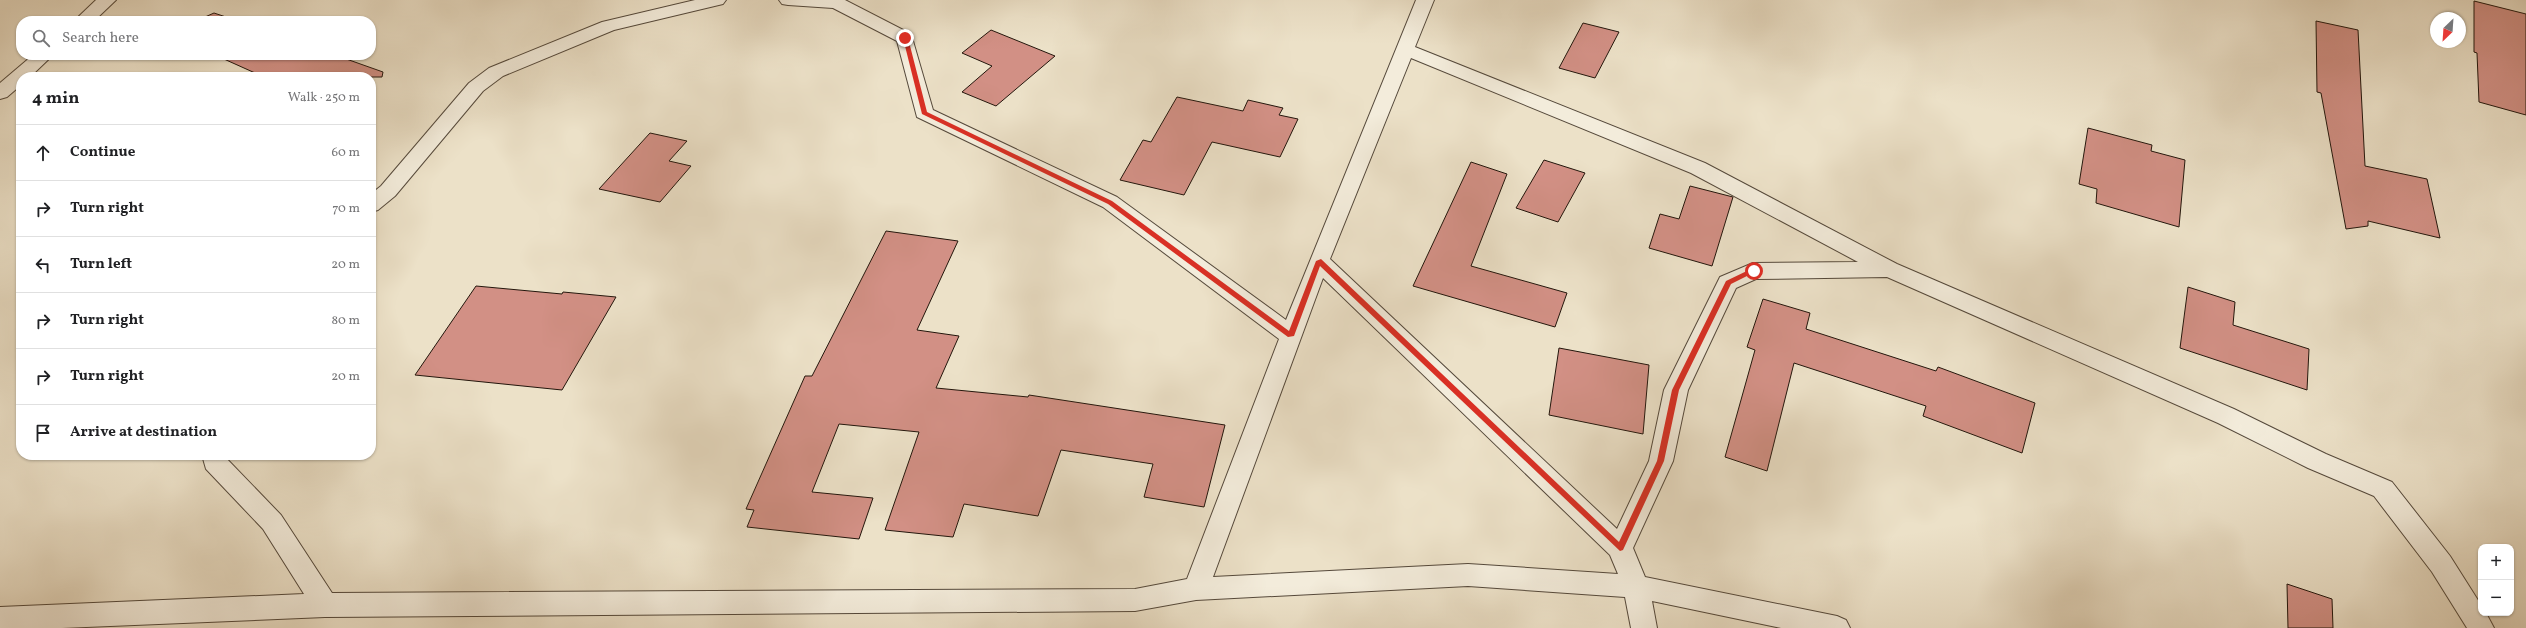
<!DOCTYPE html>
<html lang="en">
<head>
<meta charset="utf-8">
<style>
	body { margin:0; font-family:Vollkorn,serif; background:#f6f6f6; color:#202124 }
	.controls { position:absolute; right:12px; bottom:12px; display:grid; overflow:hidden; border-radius:8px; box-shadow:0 1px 3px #0004 }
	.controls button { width:36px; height:36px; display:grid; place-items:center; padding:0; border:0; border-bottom:1px solid #e0e0e0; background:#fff; color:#202124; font:20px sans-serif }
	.compass { position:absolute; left:2430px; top:12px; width:36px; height:36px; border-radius:50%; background:#fff; box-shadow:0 1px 3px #0004; rotate:205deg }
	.stop { position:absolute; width:12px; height:12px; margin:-9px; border:3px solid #d93025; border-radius:50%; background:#fff }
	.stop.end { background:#d93025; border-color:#fff; box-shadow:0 1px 4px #0008 }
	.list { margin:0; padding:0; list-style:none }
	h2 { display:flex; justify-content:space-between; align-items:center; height:52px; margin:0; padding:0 16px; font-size:17px }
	h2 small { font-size:13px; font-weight:400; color:#757577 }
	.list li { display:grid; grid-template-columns:26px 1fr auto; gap:12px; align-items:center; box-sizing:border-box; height:56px; padding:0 16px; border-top:1px solid #e0e0e0 }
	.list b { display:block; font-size:15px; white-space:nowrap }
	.list em { font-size:13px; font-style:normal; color:#757577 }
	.icon { flex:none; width:22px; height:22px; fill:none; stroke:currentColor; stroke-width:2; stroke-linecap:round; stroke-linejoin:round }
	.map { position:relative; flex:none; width:2526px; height:628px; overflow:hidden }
	.search { position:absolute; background:#fff; box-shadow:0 1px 3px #0004; left:16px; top:16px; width:360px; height:44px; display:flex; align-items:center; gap:10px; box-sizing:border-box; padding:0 14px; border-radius:16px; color:#757577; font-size:15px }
	.panel { position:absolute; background:#fff; box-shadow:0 1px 3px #0004; left:16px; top:72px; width:360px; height:388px; border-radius:16px }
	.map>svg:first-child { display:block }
	.building { fill:#d29085; stroke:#23160c }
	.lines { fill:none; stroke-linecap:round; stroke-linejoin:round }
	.street-casing { stroke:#55493b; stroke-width:2 }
	.street { fill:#f3ecdb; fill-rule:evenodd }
	.route { fill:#d93025 }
</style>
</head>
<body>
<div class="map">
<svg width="2526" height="628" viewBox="0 0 2526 628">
	<rect width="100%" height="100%" fill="#ece1c8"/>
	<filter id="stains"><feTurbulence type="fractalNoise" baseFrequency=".005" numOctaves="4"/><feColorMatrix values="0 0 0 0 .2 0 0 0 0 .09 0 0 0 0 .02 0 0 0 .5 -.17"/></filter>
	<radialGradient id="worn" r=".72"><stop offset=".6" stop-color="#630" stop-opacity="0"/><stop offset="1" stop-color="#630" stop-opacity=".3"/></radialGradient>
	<g class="building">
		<path d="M2474,1L2526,14V115L2479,102L2477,53L2474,52Z"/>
		<path d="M214,13L238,21H196Z"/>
		<path d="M2316,21L2358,30L2365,166L2427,179L2440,238L2368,221V226L2346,229L2321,93L2317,92Z"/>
		<path d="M1583,23L1619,32L1595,78L1559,68Z"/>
		<path d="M991,30L1055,56L996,106L962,92L992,66L962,53Z"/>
		<path d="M215,55H335L383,72L382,77H264Z"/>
		<path d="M1177,97L1243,111L1248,100L1283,108L1279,115L1298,119L1280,157L1212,142L1184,195L1120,180L1143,140L1151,142Z"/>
		<path d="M2088,128L2152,145L2151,151L2185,160L2179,227L2096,203L2097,189L2079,184Z"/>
		<path d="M650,133L687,141L669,161L691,166L660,202L599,189Z"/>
		<path d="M1544,160L1585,173L1558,222L1516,208Z"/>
		<path d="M1471,162L1507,174L1471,266L1567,293L1555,327L1413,286Z"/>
		<path d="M1690,186L1733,197L1712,266L1649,248L1660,214L1679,219Z"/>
		<path d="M886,231L958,241L917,330L959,336L936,388L1028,397L1029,395L1225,425L1204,507L1144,497L1153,464L1061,450L1038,516L964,504L953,537L885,530L919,432L839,424L812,492L873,498L859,539L747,527L754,510L746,509L805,376H812Z"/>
		<path d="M476,286L562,294L563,292L616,297L562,390L415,375Z"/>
		<path d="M2188,287L2235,302L2233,325L2309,349L2307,390L2180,348Z"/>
		<path d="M1763,299L1810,313L1806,329L1936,371L1938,367L2035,403L2022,453L1923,416L1926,406L1794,363L1767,471L1725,457L1755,350L1747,347Z"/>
		<path d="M1559,348L1649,365L1643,434L1549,415Z"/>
		<path d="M2287,584L2332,599L2333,628H2288Z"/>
	</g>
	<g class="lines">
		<g class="street-casing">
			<g id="street">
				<path d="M96,0H116L94,21H74Z"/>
				<path d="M695,0H726L723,4L614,30L503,76L483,91L395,196L378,210L371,212V194L381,186L469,83L489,68L602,22Z"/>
				<path d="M779,0H845L911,34L933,110L1117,197L1286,320L1416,0H1434L1415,47L1705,163L1897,264L2234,409L2326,454L2392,482L2450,556L2481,605V613H2486L2494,628H2467L2432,572L2374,496L2308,468L2218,423L1887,277L1756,279L1736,288L1688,390L1673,461L1633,548L1645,577L1837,616L1846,620L1850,628H1781L1652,601L1657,628H1631L1625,597L1468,586L1196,600L1135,611L325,617L62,628H0V607L304,594L263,529L206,469L202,455H226V458L281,515L332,593L1135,589L1187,579L1279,339L1103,207L917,117L897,41L833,8L788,5L782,4ZM1411,58L1691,173L1858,262L1753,263L1720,277L1664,390L1649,461L1617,529L1330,259ZM1323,278L1610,555L1618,574L1468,564L1213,577Z"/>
				<path d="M33,55H53L30,77H21V85L7,97L0,99V83Z"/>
			</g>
		</g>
		<use href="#street" class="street"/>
	</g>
	<path class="route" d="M905,37L908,38L927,112L1112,201L1289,331L1316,261L1321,259L1619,542L1657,461L1672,390L1726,281L1751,269L1757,271L1731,284L1679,390L1664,461L1623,550L1620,551L1320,266L1294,336L1288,337L1108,204L922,114L903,38Z"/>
	<rect width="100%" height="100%" filter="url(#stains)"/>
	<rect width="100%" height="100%" fill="url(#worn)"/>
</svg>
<div class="controls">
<button>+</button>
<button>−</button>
</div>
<svg class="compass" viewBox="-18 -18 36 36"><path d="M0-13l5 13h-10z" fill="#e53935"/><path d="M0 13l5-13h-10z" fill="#757577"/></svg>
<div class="stop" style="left:1754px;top:271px"></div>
<div class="stop end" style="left:905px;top:38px"></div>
<div class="search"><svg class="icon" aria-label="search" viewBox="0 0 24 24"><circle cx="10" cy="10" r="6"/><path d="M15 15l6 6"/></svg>Search here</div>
<section class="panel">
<h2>4 min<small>Walk · 250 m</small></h2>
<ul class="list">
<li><svg class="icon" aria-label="ahead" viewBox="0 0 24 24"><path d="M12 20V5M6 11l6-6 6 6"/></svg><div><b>Continue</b></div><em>60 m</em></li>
<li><svg class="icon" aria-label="right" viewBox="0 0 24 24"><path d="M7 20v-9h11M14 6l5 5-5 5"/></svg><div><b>Turn right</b></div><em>70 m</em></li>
<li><svg class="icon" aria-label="left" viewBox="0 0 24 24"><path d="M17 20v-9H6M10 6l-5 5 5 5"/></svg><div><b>Turn left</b></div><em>20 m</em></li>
<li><svg class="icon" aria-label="right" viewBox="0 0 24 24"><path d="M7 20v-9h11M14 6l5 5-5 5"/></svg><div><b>Turn right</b></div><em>80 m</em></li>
<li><svg class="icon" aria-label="right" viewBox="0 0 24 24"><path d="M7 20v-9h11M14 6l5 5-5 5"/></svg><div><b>Turn right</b></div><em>20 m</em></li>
<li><svg class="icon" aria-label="arrive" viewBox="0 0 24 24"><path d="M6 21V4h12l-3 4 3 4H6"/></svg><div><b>Arrive at destination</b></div></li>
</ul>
</section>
</div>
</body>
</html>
